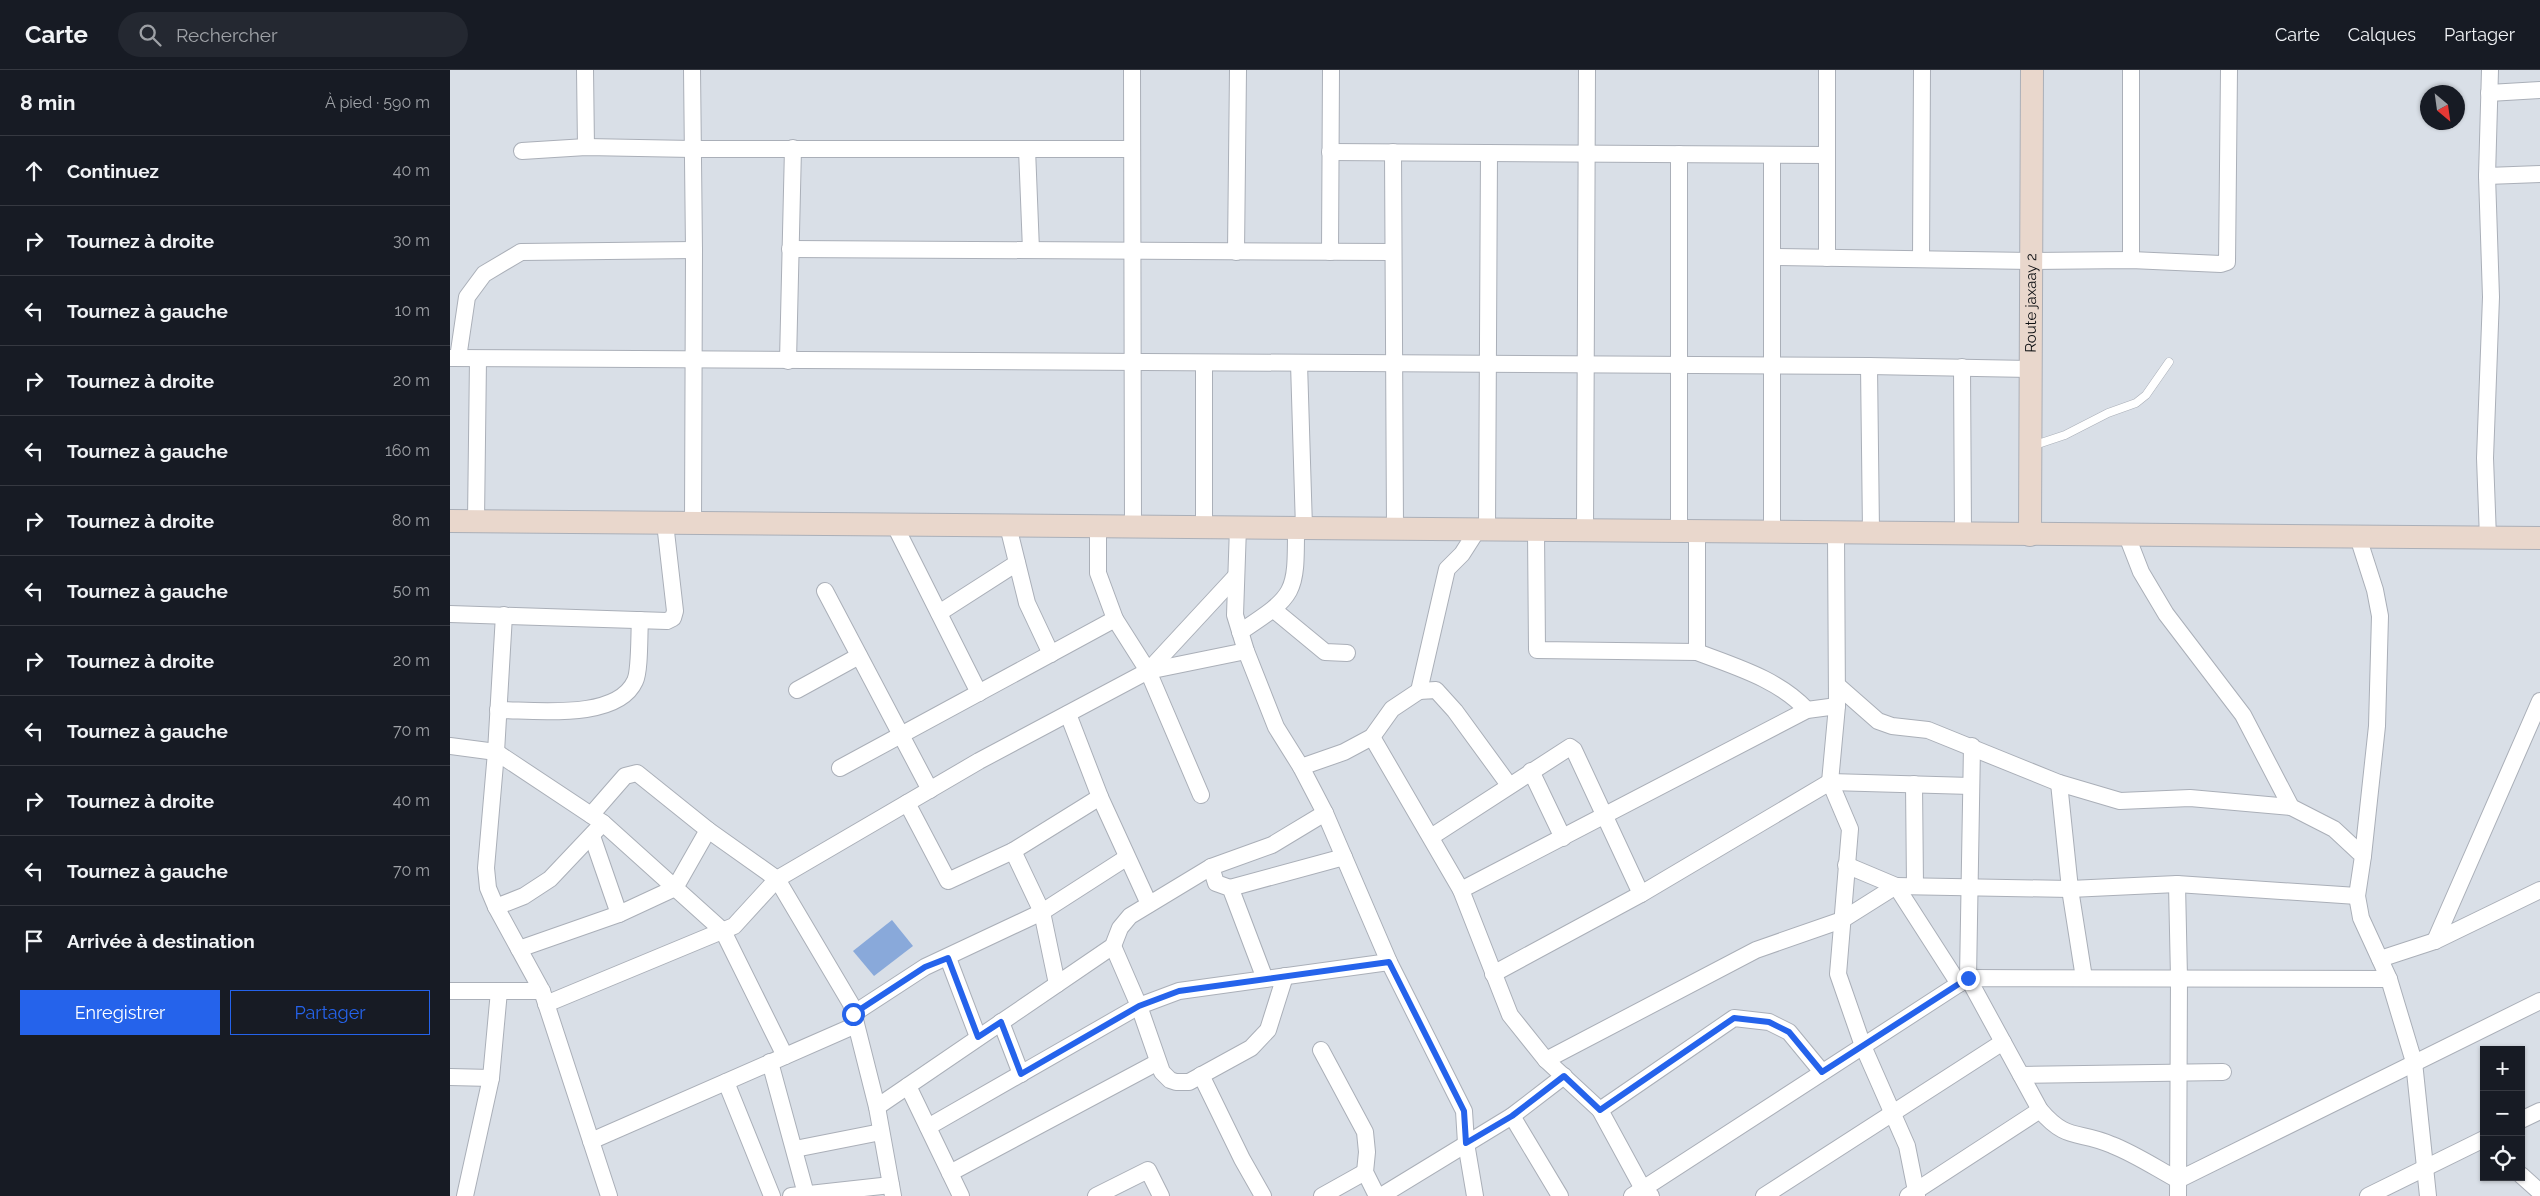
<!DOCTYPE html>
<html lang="fr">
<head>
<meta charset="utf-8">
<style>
	body { margin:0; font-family:Raleway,sans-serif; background:#242831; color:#f1f3f6 }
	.controls { position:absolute; right:15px; bottom:15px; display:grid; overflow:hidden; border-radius:0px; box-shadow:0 1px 4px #0004 }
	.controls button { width:45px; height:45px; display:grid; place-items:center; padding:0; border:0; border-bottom:1px solid #363941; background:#171b24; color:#f1f3f6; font:25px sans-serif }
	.compass { position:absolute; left:1970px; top:15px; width:45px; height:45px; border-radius:50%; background:#171b24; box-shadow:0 1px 4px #0004; rotate:151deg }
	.stop { position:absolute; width:15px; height:15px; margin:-11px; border:4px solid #2563eb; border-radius:50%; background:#fff }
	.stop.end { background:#2563eb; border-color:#fff; box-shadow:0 1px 5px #0008 }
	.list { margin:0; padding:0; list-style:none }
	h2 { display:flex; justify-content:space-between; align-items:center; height:65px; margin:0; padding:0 20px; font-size:21px }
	h2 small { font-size:16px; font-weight:400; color:#9ea1a6 }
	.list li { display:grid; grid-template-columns:32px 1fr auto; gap:15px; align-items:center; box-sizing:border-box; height:70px; padding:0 20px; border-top:1px solid #363941 }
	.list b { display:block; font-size:19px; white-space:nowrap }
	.list em { font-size:16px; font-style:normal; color:#9ea1a6 }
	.actions { display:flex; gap:10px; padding:15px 20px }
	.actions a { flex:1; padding:11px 0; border:1px solid #2563eb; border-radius:0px; text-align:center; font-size:18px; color:#2563eb }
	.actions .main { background:#2563eb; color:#fff }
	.icon { flex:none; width:28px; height:28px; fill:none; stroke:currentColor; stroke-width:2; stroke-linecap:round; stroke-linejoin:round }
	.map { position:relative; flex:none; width:2090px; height:1126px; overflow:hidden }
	header { display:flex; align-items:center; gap:30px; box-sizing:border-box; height:70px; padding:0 25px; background:#171b24; border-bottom:1px solid #363941 }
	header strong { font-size:24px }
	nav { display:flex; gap:28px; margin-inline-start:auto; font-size:18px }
	.search { width:350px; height:45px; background:#242831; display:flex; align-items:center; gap:12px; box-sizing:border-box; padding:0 18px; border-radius:28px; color:#9ea1a6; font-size:19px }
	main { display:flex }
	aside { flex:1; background:#171b24 }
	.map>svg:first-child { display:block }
	.building { fill:#89a9da }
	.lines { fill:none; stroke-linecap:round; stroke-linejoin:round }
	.lane-casing { stroke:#aaafb8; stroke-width:9 }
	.street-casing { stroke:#aaafb8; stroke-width:18 }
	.secondary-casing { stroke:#aaafb8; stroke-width:24 }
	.lane { stroke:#fff; stroke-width:8 }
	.street { stroke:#fff; stroke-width:16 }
	.secondary { stroke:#e9d7cc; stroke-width:22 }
	.route { stroke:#2563eb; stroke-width:6 }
	.labels { text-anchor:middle; stroke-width:4.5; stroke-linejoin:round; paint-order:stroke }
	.street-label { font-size:15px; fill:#0d0f12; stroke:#fff }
</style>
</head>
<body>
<header>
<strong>Carte</strong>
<div class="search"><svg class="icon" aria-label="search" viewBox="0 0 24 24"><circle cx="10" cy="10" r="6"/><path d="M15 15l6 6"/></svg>Rechercher</div>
<nav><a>Carte</a><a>Calques</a><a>Partager</a></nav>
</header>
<main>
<aside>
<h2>8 min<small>À pied · 590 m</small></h2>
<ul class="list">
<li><svg class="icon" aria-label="ahead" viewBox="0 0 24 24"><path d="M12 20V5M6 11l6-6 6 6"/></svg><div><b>Continuez</b></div><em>40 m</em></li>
<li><svg class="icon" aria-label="right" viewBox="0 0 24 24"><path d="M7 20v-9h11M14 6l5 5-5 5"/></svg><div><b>Tournez à droite</b></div><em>30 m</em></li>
<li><svg class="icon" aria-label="left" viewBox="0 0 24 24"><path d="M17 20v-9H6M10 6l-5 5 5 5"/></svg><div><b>Tournez à gauche</b></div><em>10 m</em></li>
<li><svg class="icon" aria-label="right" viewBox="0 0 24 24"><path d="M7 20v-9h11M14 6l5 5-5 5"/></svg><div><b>Tournez à droite</b></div><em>20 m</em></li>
<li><svg class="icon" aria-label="left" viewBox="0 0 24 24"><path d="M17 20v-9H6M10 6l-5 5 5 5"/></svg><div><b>Tournez à gauche</b></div><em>160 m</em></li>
<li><svg class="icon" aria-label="right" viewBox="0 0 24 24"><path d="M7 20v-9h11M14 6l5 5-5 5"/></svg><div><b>Tournez à droite</b></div><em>80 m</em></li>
<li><svg class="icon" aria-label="left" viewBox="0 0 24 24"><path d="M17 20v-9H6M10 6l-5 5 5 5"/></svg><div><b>Tournez à gauche</b></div><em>50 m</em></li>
<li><svg class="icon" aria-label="right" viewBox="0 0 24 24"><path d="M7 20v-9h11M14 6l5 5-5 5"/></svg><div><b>Tournez à droite</b></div><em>20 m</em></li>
<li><svg class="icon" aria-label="left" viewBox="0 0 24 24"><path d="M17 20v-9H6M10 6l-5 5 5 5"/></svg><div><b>Tournez à gauche</b></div><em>70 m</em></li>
<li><svg class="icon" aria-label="right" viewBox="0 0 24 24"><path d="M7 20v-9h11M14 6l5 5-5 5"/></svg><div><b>Tournez à droite</b></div><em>40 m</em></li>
<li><svg class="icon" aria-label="left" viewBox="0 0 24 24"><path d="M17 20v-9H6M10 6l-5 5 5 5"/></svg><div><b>Tournez à gauche</b></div><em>70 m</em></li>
<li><svg class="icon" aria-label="arrive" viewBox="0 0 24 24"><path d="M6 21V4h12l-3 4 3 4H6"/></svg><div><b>Arrivée à destination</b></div></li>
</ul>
<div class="actions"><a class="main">Enregistrer</a><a>Partager</a></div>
</aside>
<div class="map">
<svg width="2090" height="1126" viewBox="0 0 2090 1126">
	<rect width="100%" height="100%" fill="#d9dfe7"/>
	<path class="building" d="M442,850L463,876L424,906L403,881Z"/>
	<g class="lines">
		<g class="lane-casing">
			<path id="lane" d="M1582,376L1615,365L1658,343L1686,333L1696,325L1719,292"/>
		</g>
		<g class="street-casing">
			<g id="street">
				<path d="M135,0L136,77"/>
				<path d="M242,0L244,180L243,453"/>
				<path d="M682,0L683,456"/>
				<path d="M1681,0V190"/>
				<path d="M2039,23L2090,20"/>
				<path d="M577,79L581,180"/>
				<path d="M72,81L136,77L242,79H682"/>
				<path d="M880,82L1377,85"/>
				<path d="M943,82L945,458"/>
				<path d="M2037,106L2090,104"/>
				<path d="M340,179L943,182"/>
				<path d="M786,182L788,0"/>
				<path d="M880,182L881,0"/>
				<path d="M1322,187L1581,191L1681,190L1771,194L1777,192L1779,0"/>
				<path d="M1377,188V0"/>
				<path d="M1471,189L1472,0"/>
				<path d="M0,288L1419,296L1580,299"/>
				<path d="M8,288L17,227L34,204L71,182L244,180"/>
				<path d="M338,291L343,78"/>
				<path d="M754,293V457"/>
				<path d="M849,293L854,458"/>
				<path d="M1419,296L1421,462"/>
				<path d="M1512,297L1513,463"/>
				<path d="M26,451L28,289"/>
				<path d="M444,454L529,623"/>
				<path d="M558,456L577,533L601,584"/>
				<path d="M788,457L785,545L796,581L826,657L851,697"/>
				<path d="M648,458V503L665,549L698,601L751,725"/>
				<path d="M1037,459L1039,83"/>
				<path d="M1135,460L1137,0"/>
				<path d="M1086,461L1087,580L1247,582"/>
				<path d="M1229,461V84"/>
				<path d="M1247,461V582C1286,597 1328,609 1357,640"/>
				<path d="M1322,461V85"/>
				<path d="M1386,463L1387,636L1380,712L1400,759L1388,904L1413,976L1457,1076L1467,1126"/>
				<path d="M1677,466L1691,502L1716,544L1793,645L1841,737L1884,759L1913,786L1907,826L1911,848L1939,909L1964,992L1978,1126"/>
				<path d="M1908,467L1925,520L1930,546L1927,656L1913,786"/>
				<path d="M2038,468L2035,388L2041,227L2037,106L2040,0"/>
				<path d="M375,521L480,720"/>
				<path d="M824,540L875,582L897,583"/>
				<path d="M489,543L567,493"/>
				<path d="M0,544L217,551L223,548L225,541L215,453"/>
				<path d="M54,545L46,682L36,798L38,818L46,837L92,921L159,1126"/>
				<path d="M790,562C846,525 846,524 846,458"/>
				<path d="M698,601L786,506"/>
				<path d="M1387,615L1428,651L1442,656L1478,660L1609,713L1670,731L1740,728L1841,737"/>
				<path d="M347,620L409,586"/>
				<path d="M969,621L986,620L1005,641L1059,715"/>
				<path d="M48,640C84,640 167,651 185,611C190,601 189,564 190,550"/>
				<path d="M618,644L650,727L699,834"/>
				<path d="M922,667L1011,820L1060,945L1096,990L1150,1040L1193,1119L1201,1126"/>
				<path d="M0,676L46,682L153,753L273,861L335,986"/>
				<path d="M1522,676L1518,908L1590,1040C1617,1072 1628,1060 1662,1075C1685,1084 1706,1098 1728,1110L2090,931"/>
				<path d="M390,698L665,549"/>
				<path d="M1081,701L1113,768"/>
				<path d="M1609,713L1620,819L1634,908"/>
				<path d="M1464,714L1465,816"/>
				<path d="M457,733L498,811L563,781L650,727"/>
				<path d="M141,745L175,706L187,703L258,760L327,809L401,934L427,1037L443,1126"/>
				<path d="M142,766L169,844"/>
				<path d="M981,767L1120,677L1124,680L1191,824"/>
				<path d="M563,781L592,842L607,914"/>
				<path d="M1396,795L1446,816L1509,914"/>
				<path d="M761,797L766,813L780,818L782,822L815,909"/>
				<path d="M1727,814L1729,908L1728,1126"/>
				<path d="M780,818L894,787"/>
				<path d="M1011,820L1357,640L1387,636"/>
				<path d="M46,837L74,826L100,809L153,753"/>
				<path d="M1985,871L2090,631"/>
				<path d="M663,876L689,936L712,1002L720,1010L726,1012H739L801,978L818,960L835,906"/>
				<path d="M69,879L169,844L225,818L258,760"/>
				<path d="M498,888L528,967"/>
				<path d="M1930,889L1985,871L2090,820"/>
				<path d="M1043,904L1191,824L1380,712L1521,716"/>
				<path d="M0,921H92"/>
				<path d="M96,934L284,856L327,809L529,691L698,601L796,581"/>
				<path d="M403,944L475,897L592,842L676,788"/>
				<path d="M551,952L571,1004"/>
				<path d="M871,980L915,1062L917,1082L915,1102L927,1126"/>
				<path d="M1096,990L1306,880L1392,850L1446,816L1620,819L1727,814L1907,826"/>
				<path d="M320,992L356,1124"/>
				<path d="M751,1005L792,1089L813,1126"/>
				<path d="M1571,1005L1773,1002"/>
				<path d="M0,1007L41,1008"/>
				<path d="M276,1012L322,1126"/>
				<path d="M458,1016L511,1126"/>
				<path d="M427,1037L663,876L670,858L680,846L761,797L822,775L875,743"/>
				<path d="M1150,1040L1284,948L1319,952L1339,962L1372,1002"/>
				<path d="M1062,1046L1110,1126"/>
				<path d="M2071,1050L2090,1041"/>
				<path d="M478,1057L689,936L729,921L939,892"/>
				<path d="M141,1071L406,955"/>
				<path d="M345,1079L431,1062"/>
				<path d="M500,1103L708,992"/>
				<path d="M2071,1105L2090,1122"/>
				<path d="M15,1126L41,1008L49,921"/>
				<path d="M341,1126L441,1115"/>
				<path d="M646,1126L698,1100L711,1126"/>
				<path d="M872,1126L915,1102"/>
				<path d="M931,1126L1062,1046L1114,1006"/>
				<path d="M1025,1126L1016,1073L1014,1041L939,892L875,743L851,697L894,682L922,667L942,639L969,621L997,499L1012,484L1028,459"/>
				<path d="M1182,1126L1518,908L1939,909"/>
				<path d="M1314,1126L1553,972"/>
				<path d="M1458,1126L1590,1040"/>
				<path d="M1918,1126L2034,1069"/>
			</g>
		</g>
		<g class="secondary-casing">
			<g id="secondary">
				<path d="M0,451L2090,468"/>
				<path id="s1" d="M1580,465L1582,0"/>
			</g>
		</g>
		<use href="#lane" class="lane"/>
		<use href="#street" class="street"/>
		<use href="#secondary" class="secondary"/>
	</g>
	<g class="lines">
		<path class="route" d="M403,944L475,897L498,888L528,967L551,952L571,1004L689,936L729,921L939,892L1014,1041L1016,1073L1062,1046L1114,1006L1150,1040L1284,948L1319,952L1339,962L1372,1002L1518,908"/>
	</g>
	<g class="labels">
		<g class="street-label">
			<text dy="5" stroke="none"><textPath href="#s1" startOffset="232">Route jaxaay 2</textPath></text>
		</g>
	</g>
</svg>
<div class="controls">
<button>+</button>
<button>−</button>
<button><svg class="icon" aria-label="locate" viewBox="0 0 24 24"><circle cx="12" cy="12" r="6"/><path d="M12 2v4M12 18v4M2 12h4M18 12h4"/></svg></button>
</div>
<svg class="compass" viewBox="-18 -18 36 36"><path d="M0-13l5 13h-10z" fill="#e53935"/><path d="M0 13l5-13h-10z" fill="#9ea1a6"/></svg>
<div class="stop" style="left:403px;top:944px"></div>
<div class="stop end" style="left:1518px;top:908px"></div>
</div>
</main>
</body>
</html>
